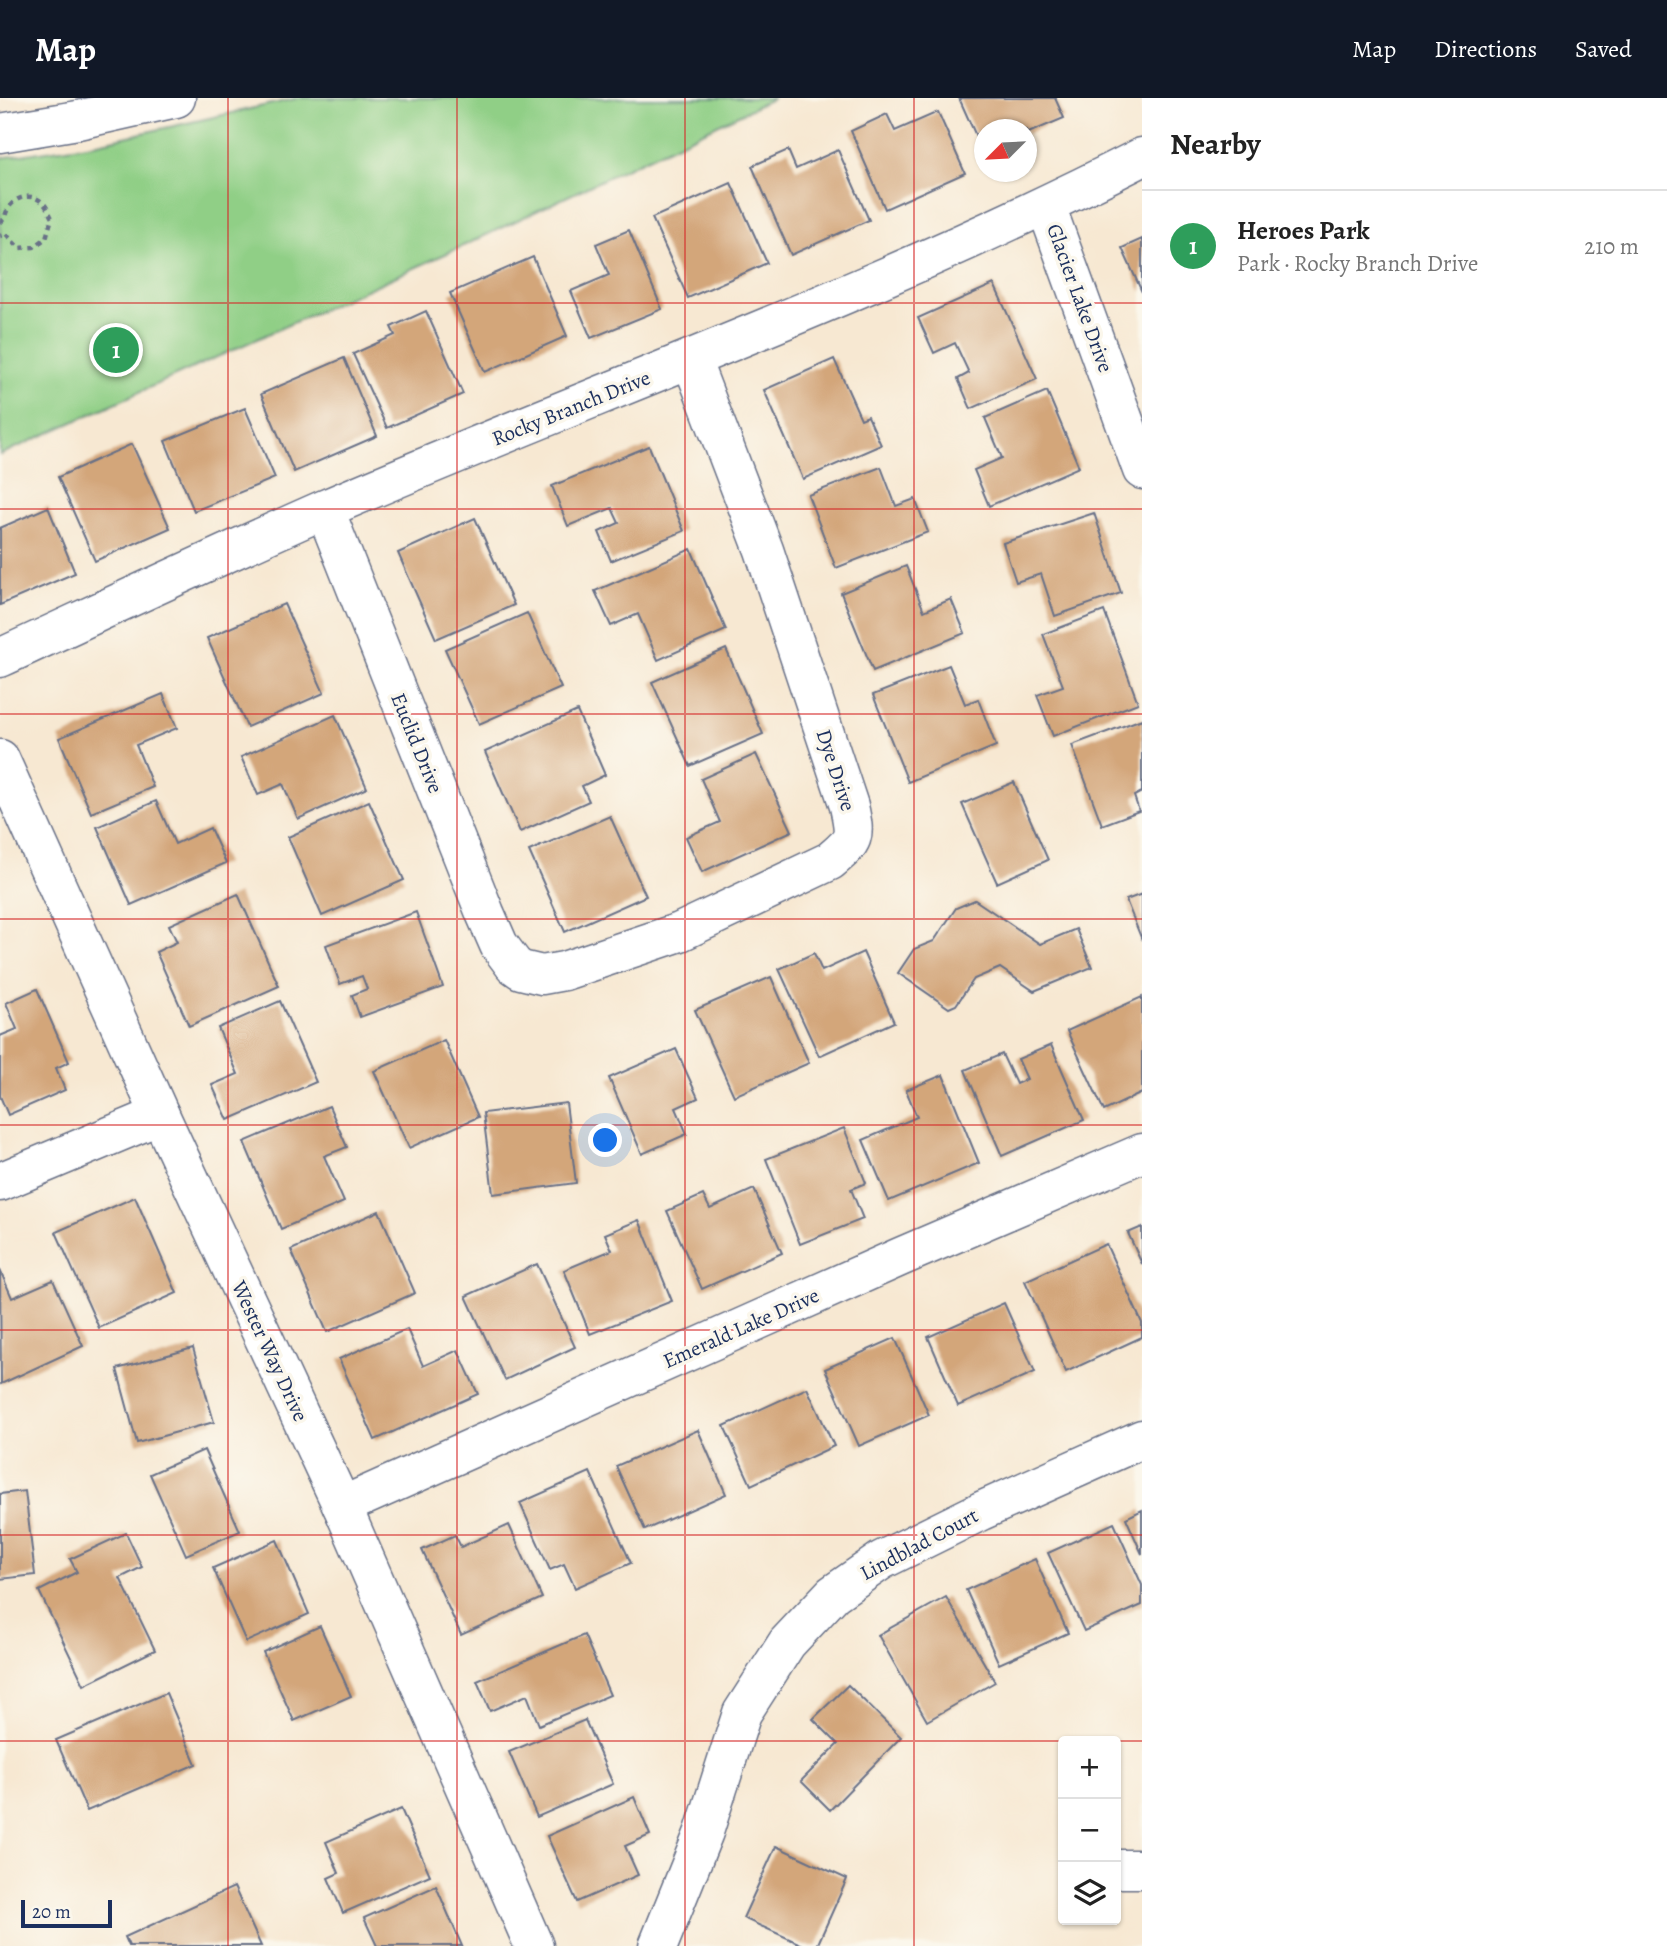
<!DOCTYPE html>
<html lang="en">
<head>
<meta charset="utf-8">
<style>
	body { margin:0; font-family:Alegreya,serif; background:#f6f6f6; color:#222 }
	.controls { position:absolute; right:21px; bottom:21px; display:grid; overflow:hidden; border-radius:7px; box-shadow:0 2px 5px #0004 }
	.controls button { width:63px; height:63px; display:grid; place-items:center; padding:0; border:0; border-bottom:2px solid #e0e0e0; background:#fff; color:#222; font:35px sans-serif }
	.compass { position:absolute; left:974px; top:21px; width:63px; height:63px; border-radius:50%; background:#fff; box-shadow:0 2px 5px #0004; rotate:246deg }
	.scale { position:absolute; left:21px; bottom:18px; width:91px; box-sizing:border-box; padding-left:7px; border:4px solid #1b2f5e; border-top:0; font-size:19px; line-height:24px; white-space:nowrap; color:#1b2f5e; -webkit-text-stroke:5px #fbf7ec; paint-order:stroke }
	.you { position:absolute; left:606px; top:1043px; width:24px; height:24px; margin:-18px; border:5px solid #fff; border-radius:50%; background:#1a73e8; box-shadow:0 0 0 10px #1a73e833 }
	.badge { display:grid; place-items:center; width:46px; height:46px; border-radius:50%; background:#111827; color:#fff; font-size:23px; font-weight:700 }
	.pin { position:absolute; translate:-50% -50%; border:4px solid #fff; box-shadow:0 2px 7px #0006 }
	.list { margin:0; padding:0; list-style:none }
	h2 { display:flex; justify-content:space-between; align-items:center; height:91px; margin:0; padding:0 28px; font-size:30px }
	h2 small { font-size:23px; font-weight:400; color:#767676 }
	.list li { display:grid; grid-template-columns:46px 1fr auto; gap:21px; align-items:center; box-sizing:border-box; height:112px; padding:0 28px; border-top:2px solid #e0e0e0 }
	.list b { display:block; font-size:26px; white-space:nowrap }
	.list p { margin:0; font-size:23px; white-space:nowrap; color:#767676 }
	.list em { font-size:23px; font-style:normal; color:#767676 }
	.icon { flex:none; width:38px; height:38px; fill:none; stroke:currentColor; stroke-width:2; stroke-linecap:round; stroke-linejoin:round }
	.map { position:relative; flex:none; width:1142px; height:1848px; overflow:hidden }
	header { display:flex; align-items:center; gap:42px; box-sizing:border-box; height:98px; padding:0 35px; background:#111827; color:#fff }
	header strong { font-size:33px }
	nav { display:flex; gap:38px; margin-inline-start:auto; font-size:24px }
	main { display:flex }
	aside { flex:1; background:#fff }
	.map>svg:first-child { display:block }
	.green { fill:#90cf86; stroke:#567f72; stroke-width:2 }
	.building { fill:#d3a67a }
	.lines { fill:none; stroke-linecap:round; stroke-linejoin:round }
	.minor-casing { stroke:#687087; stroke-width:41 }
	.major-casing { stroke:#687087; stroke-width:41 }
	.path { stroke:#687087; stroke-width:4.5; stroke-dasharray:5 5; stroke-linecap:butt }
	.minor { stroke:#fff; stroke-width:38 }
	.major { stroke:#fff; stroke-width:38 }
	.grid { fill:none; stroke:#d62828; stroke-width:2; stroke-opacity:0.55 }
	.labels { text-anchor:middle; stroke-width:7; stroke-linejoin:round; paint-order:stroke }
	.street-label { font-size:21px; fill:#1b2f5e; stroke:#fbf7ec }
</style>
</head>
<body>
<header>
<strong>Map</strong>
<nav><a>Map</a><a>Directions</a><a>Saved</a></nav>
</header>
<main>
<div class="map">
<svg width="1142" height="1848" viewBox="0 0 1142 1848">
	<rect width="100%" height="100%" fill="#fbf7ec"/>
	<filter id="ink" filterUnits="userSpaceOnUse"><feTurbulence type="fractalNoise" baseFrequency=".0143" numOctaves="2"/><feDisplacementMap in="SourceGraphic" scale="14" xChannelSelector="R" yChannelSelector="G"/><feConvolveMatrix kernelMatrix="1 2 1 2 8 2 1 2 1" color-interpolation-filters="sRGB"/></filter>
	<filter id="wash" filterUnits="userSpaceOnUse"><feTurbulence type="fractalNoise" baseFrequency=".00686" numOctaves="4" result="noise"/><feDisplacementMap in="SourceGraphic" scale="28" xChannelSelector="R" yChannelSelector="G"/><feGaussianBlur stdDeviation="1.57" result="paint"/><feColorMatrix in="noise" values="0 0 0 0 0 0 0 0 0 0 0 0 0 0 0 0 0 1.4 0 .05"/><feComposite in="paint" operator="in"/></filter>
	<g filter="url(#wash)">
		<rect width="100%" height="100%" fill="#f7e8d2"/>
		<path class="green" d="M299,0H774L463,148L0,357V60L93,46Z"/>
		<g id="blocks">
			<g class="building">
				<path d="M959,0H1055L1064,20L1026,36V32H984V56Z"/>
				<path d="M938,14L965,75L885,111L851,33L887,16L895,33Z"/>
				<path d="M788,52L796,71L838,52L869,122L791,157L752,68Z"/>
				<path d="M731,85L767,165L688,200L652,120Z"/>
				<path d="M629,132L662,211L591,240L571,193L609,177L596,146Z"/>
				<path d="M1142,141V194L1122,150Z"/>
				<path d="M533,159L567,238L485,274L450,195Z"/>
				<path d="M994,186L1037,281L971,311L958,281L969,275L955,245L934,255L918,220Z"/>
				<path d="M426,213L463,296L387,330L353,256L395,237L391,229Z"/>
				<path d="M344,260L377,338L294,374L261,296Z"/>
				<path d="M834,261L861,321L868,318L881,347L803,381L764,292Z"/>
				<path d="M1047,293L1079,369L989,408L974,372L1002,360L985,320Z"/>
				<path d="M245,310L275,380L194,413L165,343Z"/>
				<path d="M132,346L170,430L95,463L58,379Z"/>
				<path d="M649,348L684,433L611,463L599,434L619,425L612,410L568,428L552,388Z"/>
				<path d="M881,369L896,408L915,401L928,434L836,470L808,397Z"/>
				<path d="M48,409L75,475L0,507V430Z"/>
				<path d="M1094,415L1121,495L1055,518L1041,476L1016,484L1003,445Z"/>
				<path d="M475,420L514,507L436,541L398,455Z"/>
				<path d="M691,451L726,532L658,562L638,516L611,528L595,493Z"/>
				<path d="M906,468L924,513L951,501L965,535L873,573L841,495Z"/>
				<path d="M284,506L324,595L247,629L207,540Z"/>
				<path d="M1104,513L1138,605L1053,638L1037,597L1063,588L1043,536Z"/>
				<path d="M527,515L561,590L479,626L445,551Z"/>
				<path d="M726,551L763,636L690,668L652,584Z"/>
				<path d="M949,567L965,606L978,601L996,648L908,684L873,597Z"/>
				<path d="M163,596L177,630L136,647L153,689L91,715L59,640Z"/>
				<path d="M577,613L605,677L582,688L589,703L520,734L485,654Z"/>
				<path d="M335,617L367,690L298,721L283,686L258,697L241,659Z"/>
				<path d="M1142,621V694L1134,698L1139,713L1102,727L1072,647Z"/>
				<path d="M756,656L792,733L702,774L686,739L720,724L701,681Z"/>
				<path d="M1014,684L1048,762L997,785L962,706Z"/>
				<path d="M156,703L175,746L210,730L226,765L131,807L97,729Z"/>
				<path d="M369,703L404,782L322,818L288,739Z"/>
				<path d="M610,718L646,798L565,834L529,753Z"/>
				<path d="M238,796L279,888L189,928L156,854L177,844L169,827Z"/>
				<path d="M1142,796V842L1126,802Z"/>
				<path d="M975,802L1040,846L1076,831L1092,869L1034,893L1000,870L974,881L956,907L949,910L898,875L914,851L934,843L956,810Z"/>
				<path d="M416,814L443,889L360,919L352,897L367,891L362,878L340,886L326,847Z"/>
				<path d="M863,854L894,924L819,958L779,871L814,855L822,873Z"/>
				<path d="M771,879L809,965L734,998L695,912Z"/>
				<path d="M37,891L69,964L56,970L65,992L8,1017L0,998V938L17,931L6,905Z"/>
				<path d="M1142,899V995L1104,1013L1067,933Z"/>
				<path d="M280,903L316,984L228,1022L212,987L238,976L218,930Z"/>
				<path d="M444,942L478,1019L409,1050L374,973Z"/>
				<path d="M1051,947L1084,1022L1002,1058L965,972L1002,956L1016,986L1027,981L1018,961Z"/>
				<path d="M676,951L698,1000L676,1010L687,1036L642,1056L609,980Z"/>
				<path d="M943,977L979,1065L889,1103L863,1042L917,1019L906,992Z"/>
				<path d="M566,1005L576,1085L493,1096L483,1015Z"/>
				<path d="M329,1008L347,1049L324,1058L344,1104L281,1131L244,1044Z"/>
				<path d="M844,1030L866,1085L851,1091L863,1121L800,1146L766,1061Z"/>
				<path d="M754,1091L782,1155L702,1191L667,1113L703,1097L710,1111Z"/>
				<path d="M135,1099L177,1195L99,1230L56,1134Z"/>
				<path d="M379,1113L415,1195L327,1234L291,1152Z"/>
				<path d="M639,1122L672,1203L590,1236L564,1172L612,1152L605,1136Z"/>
				<path d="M1142,1129V1166L1128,1135Z"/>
				<path d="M1106,1146L1142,1225V1239L1066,1274L1025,1183Z"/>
				<path d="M537,1166L575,1249L505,1282L466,1198Z"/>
				<path d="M0,1172L12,1200L53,1182L83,1248L1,1286Z"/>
				<path d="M1004,1205L1035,1274L958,1308L928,1239Z"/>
				<path d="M407,1231L423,1268L458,1252L478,1296L375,1342L339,1261Z"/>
				<path d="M895,1240L929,1317L859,1348L825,1271Z"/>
				<path d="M193,1250L214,1324L137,1345L117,1271Z"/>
				<path d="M807,1290L834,1348L751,1387L724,1328Z"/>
				<path d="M698,1332L726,1396L645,1432L616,1368Z"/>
				<path d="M204,1352L240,1433L186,1457L150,1376Z"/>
				<path d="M590,1374L631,1465L575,1490L564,1466L550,1472L520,1405Z"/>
				<path d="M25,1393L35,1477L0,1481V1396Z"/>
				<path d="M1142,1412V1456L1126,1420Z"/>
				<path d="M1114,1425L1142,1487V1507L1084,1533L1048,1455Z"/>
				<path d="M509,1427L542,1500L461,1537L422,1452L455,1437L461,1449Z"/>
				<path d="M126,1435L142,1469L120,1480L155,1552L84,1587L39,1493L77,1474L70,1461Z"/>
				<path d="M277,1442L309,1516L246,1544L213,1470Z"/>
				<path d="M1035,1461L1068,1535L999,1566L966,1492Z"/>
				<path d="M946,1499L995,1584L927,1623L878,1537Z"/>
				<path d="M320,1528L351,1598L294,1623L263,1554Z"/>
				<path d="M584,1537L610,1597L539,1627L527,1597L490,1613L477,1583Z"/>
				<path d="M848,1587L901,1639L830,1712L801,1683L838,1646L813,1621Z"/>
				<path d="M166,1595L196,1666L87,1713L56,1642Z"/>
				<path d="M585,1622L613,1686L537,1719L509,1654Z"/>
				<path d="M634,1699L650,1737L625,1748L638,1777L577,1804L547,1738Z"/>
				<path d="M401,1711L430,1777L343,1815L328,1780L339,1775L326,1744Z"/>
				<path d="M776,1748L847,1781L817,1848H805L743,1820Z"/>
				<path d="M436,1788L462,1848H377L364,1820Z"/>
				<path d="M234,1789L261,1848H129L125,1839Z"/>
			</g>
		</g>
	</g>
	<g filter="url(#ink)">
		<use href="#blocks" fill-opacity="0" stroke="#687087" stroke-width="2"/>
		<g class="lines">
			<g class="minor-casing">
				<g id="minor">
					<path d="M1046,108L1142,372"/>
					<path d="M325,412L485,815L499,847L514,867L521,872L542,877L564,873L680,834L830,763C855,742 856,740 849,708L764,452L691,261"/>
					<path d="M0,560C108,510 216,459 325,411C597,294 878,194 1142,59"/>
					<path d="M0,661L160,1017L342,1408L534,1848"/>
					<path d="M0,1084L160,1017"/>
					<path d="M342,1408L900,1159L1142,1055"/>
					<path d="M1116,1771H1142"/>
					<path d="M658,1848L704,1734L742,1615L787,1545L833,1496L882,1462L981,1413L1142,1341"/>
				</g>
			</g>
			<g class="major-casing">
				<path id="major" d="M0,35L78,22L176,0"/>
			</g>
			<path class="path" d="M0,125L5,120C7,102 29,91 43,105C47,108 49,115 52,120L46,140L34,149L19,150L6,136L0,138"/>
			<use href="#minor" class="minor"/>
			<use href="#major" class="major"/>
		</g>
	</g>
	<path class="grid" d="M228,0V1848M457,0V1848M685,0V1848M914,0V1848M0,205H1142M0,411H1142M0,616H1142M0,821H1142M0,1027H1142M0,1232H1142M0,1437H1142M0,1643H1142"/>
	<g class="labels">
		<g class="street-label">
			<text transform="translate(1080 200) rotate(70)" y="7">Glacier Lake Drive</text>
			<text transform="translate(571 310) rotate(-22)" y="7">Rocky Branch Drive</text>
			<text transform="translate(417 645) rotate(68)" y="7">Euclid Drive</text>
			<text transform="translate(836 672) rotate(72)" y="7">Dye Drive</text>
			<text transform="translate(741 1230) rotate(-24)" y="7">Emerald Lake Drive</text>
			<text transform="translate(270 1253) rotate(65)" y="7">Wester Way Drive</text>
			<text transform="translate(919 1446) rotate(-28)" y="7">Lindblad Court</text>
		</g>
	</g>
</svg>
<div class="controls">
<button>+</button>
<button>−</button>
<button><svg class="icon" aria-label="layers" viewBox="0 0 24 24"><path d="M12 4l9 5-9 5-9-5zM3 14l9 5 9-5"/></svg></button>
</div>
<svg class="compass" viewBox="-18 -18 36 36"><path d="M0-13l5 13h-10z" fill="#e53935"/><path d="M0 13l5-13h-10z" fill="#767676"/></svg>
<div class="scale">20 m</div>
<div class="you"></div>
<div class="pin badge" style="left:116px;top:252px;background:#2e9e5b">1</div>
</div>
<aside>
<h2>Nearby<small></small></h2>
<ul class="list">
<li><span class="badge" style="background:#2e9e5b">1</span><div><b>Heroes Park</b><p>Park · Rocky Branch Drive</p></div><em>210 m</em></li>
</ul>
</aside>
</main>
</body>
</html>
